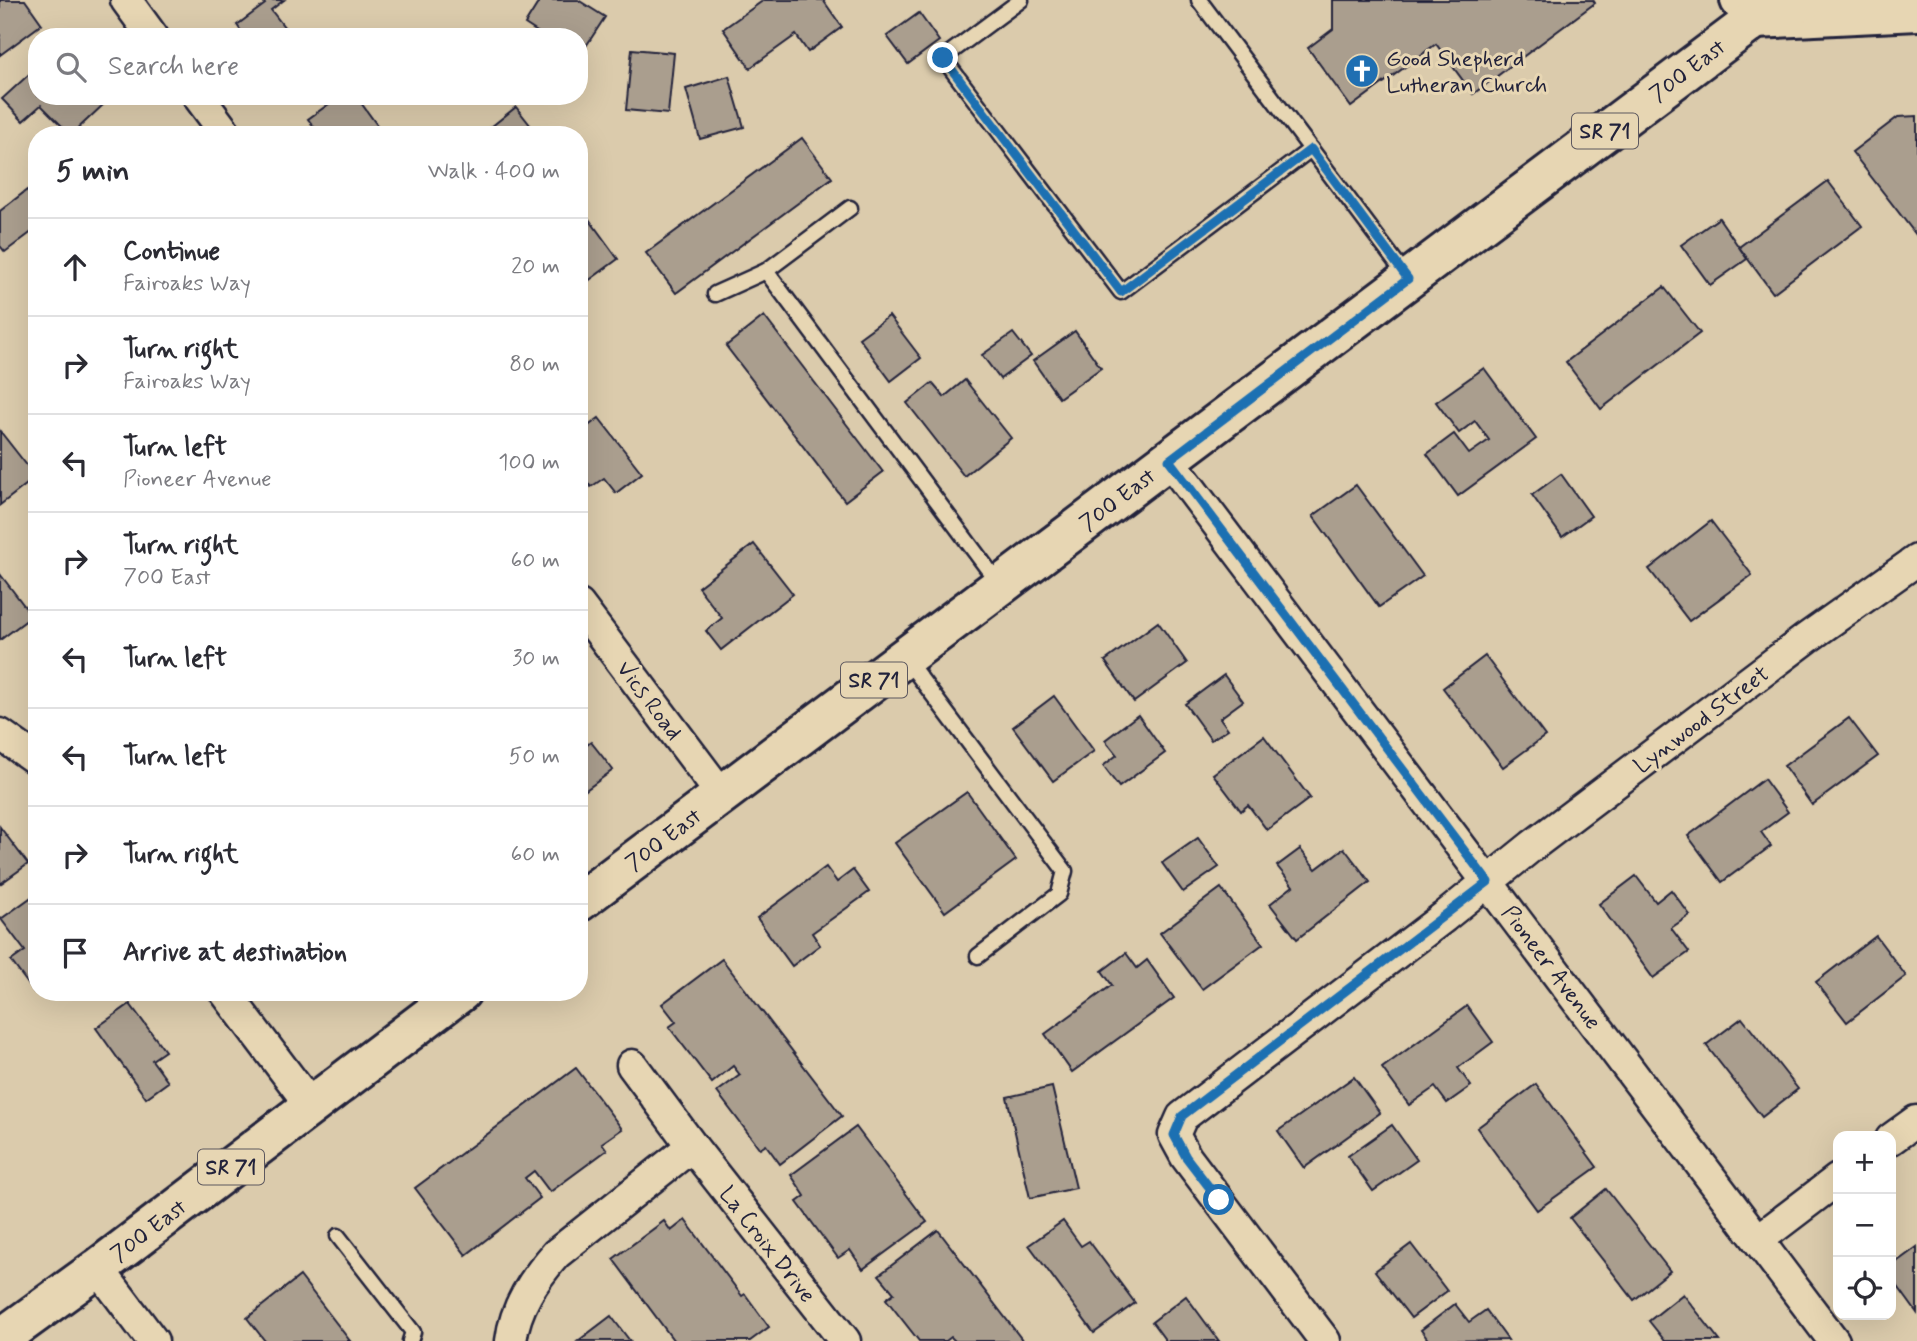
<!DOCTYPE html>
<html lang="en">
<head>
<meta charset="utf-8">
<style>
	body { margin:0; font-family:Mynerve,sans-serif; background:#f7f7f7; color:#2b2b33 }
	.controls { position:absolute; right:21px; bottom:21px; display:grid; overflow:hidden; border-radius:14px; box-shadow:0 7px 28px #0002 }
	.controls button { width:63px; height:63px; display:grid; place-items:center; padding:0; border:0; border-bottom:2px solid #e1e1e2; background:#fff; color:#2b2b33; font:35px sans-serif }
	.stop { position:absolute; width:21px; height:21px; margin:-16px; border:5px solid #1f6fb2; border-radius:50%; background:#fff }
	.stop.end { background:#1f6fb2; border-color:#fff; box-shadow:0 2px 7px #0008 }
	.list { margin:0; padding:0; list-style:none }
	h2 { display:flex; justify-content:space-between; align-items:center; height:91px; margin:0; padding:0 28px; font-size:30px }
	h2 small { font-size:23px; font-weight:400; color:#7c7c81 }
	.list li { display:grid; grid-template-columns:46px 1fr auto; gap:21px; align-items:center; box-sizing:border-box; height:98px; padding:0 28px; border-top:2px solid #e1e1e2 }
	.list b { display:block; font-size:26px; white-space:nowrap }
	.list p { margin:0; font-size:23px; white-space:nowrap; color:#7c7c81 }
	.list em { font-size:23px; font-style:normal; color:#7c7c81 }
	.icon { flex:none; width:38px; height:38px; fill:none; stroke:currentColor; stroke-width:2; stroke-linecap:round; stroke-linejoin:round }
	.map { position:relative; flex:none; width:1917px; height:1341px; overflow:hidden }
	.search { position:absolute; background:#fff; box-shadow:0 7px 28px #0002; left:28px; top:28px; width:560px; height:77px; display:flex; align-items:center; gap:18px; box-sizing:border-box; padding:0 24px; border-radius:28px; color:#7c7c81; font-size:26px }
	.panel { position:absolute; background:#fff; box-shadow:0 7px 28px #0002; left:28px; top:126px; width:560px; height:875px; border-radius:28px }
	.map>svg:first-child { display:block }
	.building { fill:#aa9e8e; stroke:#22223b; stroke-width:2 }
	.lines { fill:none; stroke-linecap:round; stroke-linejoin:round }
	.lane-casing { stroke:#22223b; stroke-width:19 }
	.street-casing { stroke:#22223b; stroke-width:35 }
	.secondary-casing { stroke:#22223b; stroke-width:44 }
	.primary-casing { stroke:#22223b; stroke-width:44 }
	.lane { stroke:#e7d6b3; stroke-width:14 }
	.street { stroke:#e7d6b3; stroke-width:30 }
	.secondary { stroke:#e7d6b3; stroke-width:38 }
	.primary { stroke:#e7d6b3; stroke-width:38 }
	.route { stroke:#1f6fb2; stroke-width:9 }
	.labels { text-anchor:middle; stroke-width:6; stroke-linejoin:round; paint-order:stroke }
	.shield { fill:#e7d6b3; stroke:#5d585f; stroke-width:2 }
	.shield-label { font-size:21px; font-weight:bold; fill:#22223b }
	.poi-label { font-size:23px; fill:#22223b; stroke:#e7d6b3; text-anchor:start }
	.street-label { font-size:23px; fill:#22223b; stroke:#e7d6b3 }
</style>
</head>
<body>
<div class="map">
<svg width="1917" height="1341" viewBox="0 0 1917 1341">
	<rect width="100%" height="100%" fill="#dbcbac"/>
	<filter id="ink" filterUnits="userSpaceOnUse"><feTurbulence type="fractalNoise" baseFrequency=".0143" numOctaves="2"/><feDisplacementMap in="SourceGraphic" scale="14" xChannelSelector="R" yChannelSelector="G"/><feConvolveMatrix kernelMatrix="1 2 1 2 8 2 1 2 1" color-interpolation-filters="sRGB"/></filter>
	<g filter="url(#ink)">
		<g class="building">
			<path d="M0,0H25L42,24L0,55Z"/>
			<path d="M262,0H284L271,10L292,37H245L237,25L265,4Z"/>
			<path d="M540,0H578L605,17L579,57V37H545L525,24Z"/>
			<path d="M764,0H823L842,27L808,52L796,35L750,68L723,29Z"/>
			<path d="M1333,0H1593L1595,3L1473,94L1436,44L1351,107L1308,48L1333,29Z"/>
			<path d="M919,13L939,41L908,64L887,36Z"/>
			<path d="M632,49L674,53L668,114L626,110Z"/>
			<path d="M37,67V96H95L103,105L71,135L41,105L23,121L2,99Z"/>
			<path d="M729,76L744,127L700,139L686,89Z"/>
			<path d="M340,96H356L382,132L378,135H320L308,119Z"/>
			<path d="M516,107L538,135H481Z"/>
			<path d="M1917,116V236L1852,152L1898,117Z"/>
			<path d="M802,138L832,178L676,293L646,253Z"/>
			<path d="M1828,181L1862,226L1773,293L1739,247Z"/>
			<path d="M27,190L37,203V228L5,252L0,246V211Z"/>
			<path d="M586,215L618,259L580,287L579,220Z"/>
			<path d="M1719,218L1747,259L1710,285L1681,245Z"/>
			<path d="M1664,287L1700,333L1601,409L1566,362Z"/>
			<path d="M764,316L883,472L845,501L726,346Z"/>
			<path d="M889,316L921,358L891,381L859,338Z"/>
			<path d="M1075,331L1101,368L1059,398L1033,361Z"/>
			<path d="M1013,333L1031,356L1000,379L982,355Z"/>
			<path d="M1484,368L1536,439L1458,496L1427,454L1454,434L1469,454L1489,440L1475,421L1459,433L1436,402Z"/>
			<path d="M965,380L1011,438L964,476L907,403L932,383L944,397Z"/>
			<path d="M599,418L642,473L616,493L604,478L591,487L579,471V433Z"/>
			<path d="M0,431L36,477L0,505Z"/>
			<path d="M1561,474L1591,516L1562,537L1532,495Z"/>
			<path d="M1356,485L1423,576L1379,607L1313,516Z"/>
			<path d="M1711,521L1752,575L1689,621L1649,569Z"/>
			<path d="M754,544L793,594L721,650L706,631L722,618L698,587Z"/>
			<path d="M0,574L32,616L0,640Z"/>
			<path d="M1158,622L1187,663L1134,702L1105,661Z"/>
			<path d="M1485,656L1545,736L1503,767L1443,688Z"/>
			<path d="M1224,675L1243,701L1220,718L1228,729L1211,740L1185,704Z"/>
			<path d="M1054,696L1094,751L1053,781L1013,727Z"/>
			<path d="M1138,715L1165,753L1119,787L1103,766L1117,755L1105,740Z"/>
			<path d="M1849,718L1878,756L1812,805L1784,766Z"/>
			<path d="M1264,736L1310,798L1267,830L1248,805L1241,811L1213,774Z"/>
			<path d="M591,742L613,770L579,795V751Z"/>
			<path d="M1764,779L1788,812L1761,832L1771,846L1722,882L1688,836Z"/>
			<path d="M967,792L1016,860L945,912L895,843Z"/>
			<path d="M0,827L28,864L0,884Z"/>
			<path d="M1198,838L1219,867L1183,892L1162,863Z"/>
			<path d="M1344,848L1370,882L1297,939L1270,904L1293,886L1277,866L1300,849L1316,869Z"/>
			<path d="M826,867L837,882L853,870L869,892L812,933L820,945L792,966L757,918Z"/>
			<path d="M1636,876L1656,902L1671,890L1690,915L1671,928L1689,952L1653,978L1599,904Z"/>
			<path d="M1221,888L1263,944L1202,989L1160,933Z"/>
			<path d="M37,893V990L34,992L11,961L25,951L1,919Z"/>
			<path d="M1876,936L1906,976L1847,1022L1816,982Z"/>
			<path d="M1126,953L1137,968L1147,960L1174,998L1072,1072L1045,1034L1112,985L1102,971Z"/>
			<path d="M722,959L842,1116L780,1164L766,1145L760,1149L717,1092L740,1075L733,1066L712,1083L669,1027L676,1022L662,1004Z"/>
			<path d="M130,1004L165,1051L152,1060L168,1082L146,1098L96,1028Z"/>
			<path d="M1467,1006L1493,1042L1458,1068L1471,1086L1447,1103L1435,1087L1409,1105L1382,1068Z"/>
			<path d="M1742,1018L1798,1089L1762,1117L1706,1045Z"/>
			<path d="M576,1068L622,1129L602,1143L607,1150L550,1192L534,1171L525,1178L540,1198L466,1255L415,1188Z"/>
			<path d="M1354,1077L1380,1113L1304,1168L1278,1131Z"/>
			<path d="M1536,1084L1597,1167L1537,1210L1477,1128Z"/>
			<path d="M1052,1087L1076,1188L1030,1198L1007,1097Z"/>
			<path d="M1392,1125L1417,1160L1373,1191L1348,1156Z"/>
			<path d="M856,1127L927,1222L863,1269L850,1250L838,1258L797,1202L805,1196L791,1175Z"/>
			<path d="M1606,1189L1670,1271L1634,1300L1570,1218Z"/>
			<path d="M685,1220L742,1296L745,1294L769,1327L750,1341H674L613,1259L664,1221L671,1231Z"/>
			<path d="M1063,1221L1081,1246L1089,1241L1135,1303L1094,1333L1029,1245Z"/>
			<path d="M938,1230L1023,1341H955L951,1337L946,1341H919L886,1299L894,1293L879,1275Z"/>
			<path d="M1411,1244L1447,1291L1411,1318L1375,1271Z"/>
			<path d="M1917,1247V1313L1891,1277V1266Z"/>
			<path d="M300,1276L350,1341H265L247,1318Z"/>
			<path d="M1683,1294L1720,1341H1665L1649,1321Z"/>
			<path d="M1186,1296L1219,1341H1166L1152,1322Z"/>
			<path d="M1455,1304L1469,1322L1486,1310L1508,1340L1429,1341L1421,1330Z"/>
			<path d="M611,1316L630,1341H578Z"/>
		</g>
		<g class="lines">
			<g class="lane-casing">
				<g id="lane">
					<path d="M1021,0L943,58L1121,292L1311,149"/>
					<path d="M1199,0L1407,277"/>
					<path d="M850,208L766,271L999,584"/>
					<path d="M715,294L766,271"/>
					<path d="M906,659L1065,871L1059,894L978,956"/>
					<path d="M338,1236L413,1332L410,1341"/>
				</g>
			</g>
			<g class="street-casing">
				<g id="street">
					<path d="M126,0L153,37"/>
					<path d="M198,96L227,135"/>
					<path d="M1169,460L1834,1341"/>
					<path d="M579,605L721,794"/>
					<path d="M0,734L37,760"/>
					<path d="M225,992L311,1106"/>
					<path d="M632,1065L692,1146L845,1341"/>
					<path d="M1891,1139L1916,1121"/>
					<path d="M1758,1240L1838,1179"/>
					<path d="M98,1268L153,1341"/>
					<path d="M511,1341C515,1307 534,1279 556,1254L692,1146"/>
					<path d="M1325,1341L1186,1157L1174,1135L1182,1117L1444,917L1532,846L1807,638L1917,560"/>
				</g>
			</g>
			<g class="secondary-casing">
				<path id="secondary" d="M1740,0L1755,19L1917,11"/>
			</g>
			<g class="primary-casing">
				<g id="primary">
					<path d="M579,902L1755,19L1805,0"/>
					<path d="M0,1339L98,1268L461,992"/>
				</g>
			</g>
			<use href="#lane" class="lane"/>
			<use href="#street" class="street"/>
			<use href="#secondary" class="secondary"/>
			<use href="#primary" class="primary"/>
		</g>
	</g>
	<g class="lines" filter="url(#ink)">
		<path class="route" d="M943,58L1121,292L1311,149L1408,279L1169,460L1488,882L1182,1116L1174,1135L1186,1157L1219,1200"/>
	</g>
	<defs>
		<g id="church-disc" transform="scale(1.75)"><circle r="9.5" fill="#1f6fb2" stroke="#e7d6b3"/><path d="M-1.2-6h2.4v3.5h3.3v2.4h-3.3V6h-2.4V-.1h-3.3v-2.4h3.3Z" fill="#fff"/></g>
	</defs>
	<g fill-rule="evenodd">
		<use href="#church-disc" x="1362" y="71"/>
	</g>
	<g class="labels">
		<g class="shield">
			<rect x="1572" y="113.5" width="66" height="35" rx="5"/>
			<rect x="841" y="662.5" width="66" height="35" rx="5"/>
			<rect x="198" y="1149.5" width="66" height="35" rx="5"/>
		</g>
		<g class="shield-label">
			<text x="1605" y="138">SR 71</text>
			<text x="874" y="687">SR 71</text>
			<text x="231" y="1174">SR 71</text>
		</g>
		<g class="poi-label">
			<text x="1386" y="66">Good Shepherd<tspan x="1386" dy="26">Lutheran Church</tspan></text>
		</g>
		<g class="street-label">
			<text transform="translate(1687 70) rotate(-37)" y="8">700 East</text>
			<text transform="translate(1117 499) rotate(-37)" y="8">700 East</text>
			<text transform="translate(650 700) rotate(53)" y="8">Vics Road</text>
			<text transform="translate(1701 719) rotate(-37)" y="8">Lynwood Street</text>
			<text transform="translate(663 839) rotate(-37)" y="8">700 East</text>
			<text transform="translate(1552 967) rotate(53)" y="8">Pioneer Avenue</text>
			<text transform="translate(148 1230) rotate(-37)" y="8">700 East</text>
			<text transform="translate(768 1244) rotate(52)" y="8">La Croix Drive</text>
		</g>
	</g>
</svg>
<div class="controls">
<button>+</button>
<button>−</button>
<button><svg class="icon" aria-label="locate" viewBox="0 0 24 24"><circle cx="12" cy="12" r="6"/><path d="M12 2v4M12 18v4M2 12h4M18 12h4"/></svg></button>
</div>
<div class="stop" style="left:1219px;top:1200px"></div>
<div class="stop end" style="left:943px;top:58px"></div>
<div class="search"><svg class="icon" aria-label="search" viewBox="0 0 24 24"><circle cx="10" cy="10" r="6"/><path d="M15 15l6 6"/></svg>Search here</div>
<section class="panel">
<h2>5 min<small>Walk · 400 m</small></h2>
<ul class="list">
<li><svg class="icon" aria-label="ahead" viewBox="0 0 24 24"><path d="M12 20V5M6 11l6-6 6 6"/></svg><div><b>Continue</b><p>Fairoaks Way</p></div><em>20 m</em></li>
<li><svg class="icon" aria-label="right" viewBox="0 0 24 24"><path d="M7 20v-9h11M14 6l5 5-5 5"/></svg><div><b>Turn right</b><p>Fairoaks Way</p></div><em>80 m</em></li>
<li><svg class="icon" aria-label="left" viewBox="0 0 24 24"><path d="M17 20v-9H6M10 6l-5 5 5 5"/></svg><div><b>Turn left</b><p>Pioneer Avenue</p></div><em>100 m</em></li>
<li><svg class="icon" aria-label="right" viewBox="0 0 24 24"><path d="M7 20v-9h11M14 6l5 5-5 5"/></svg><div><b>Turn right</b><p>700 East</p></div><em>60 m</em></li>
<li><svg class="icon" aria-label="left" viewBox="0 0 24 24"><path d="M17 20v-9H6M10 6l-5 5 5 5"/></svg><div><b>Turn left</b></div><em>30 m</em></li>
<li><svg class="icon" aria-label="left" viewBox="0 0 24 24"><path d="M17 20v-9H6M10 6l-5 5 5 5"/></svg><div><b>Turn left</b></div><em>50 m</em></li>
<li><svg class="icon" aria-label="right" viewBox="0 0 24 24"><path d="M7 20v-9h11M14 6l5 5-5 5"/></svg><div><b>Turn right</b></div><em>60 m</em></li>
<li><svg class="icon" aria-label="arrive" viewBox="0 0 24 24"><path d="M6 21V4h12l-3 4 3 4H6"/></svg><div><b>Arrive at destination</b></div></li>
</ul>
</section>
</div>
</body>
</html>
